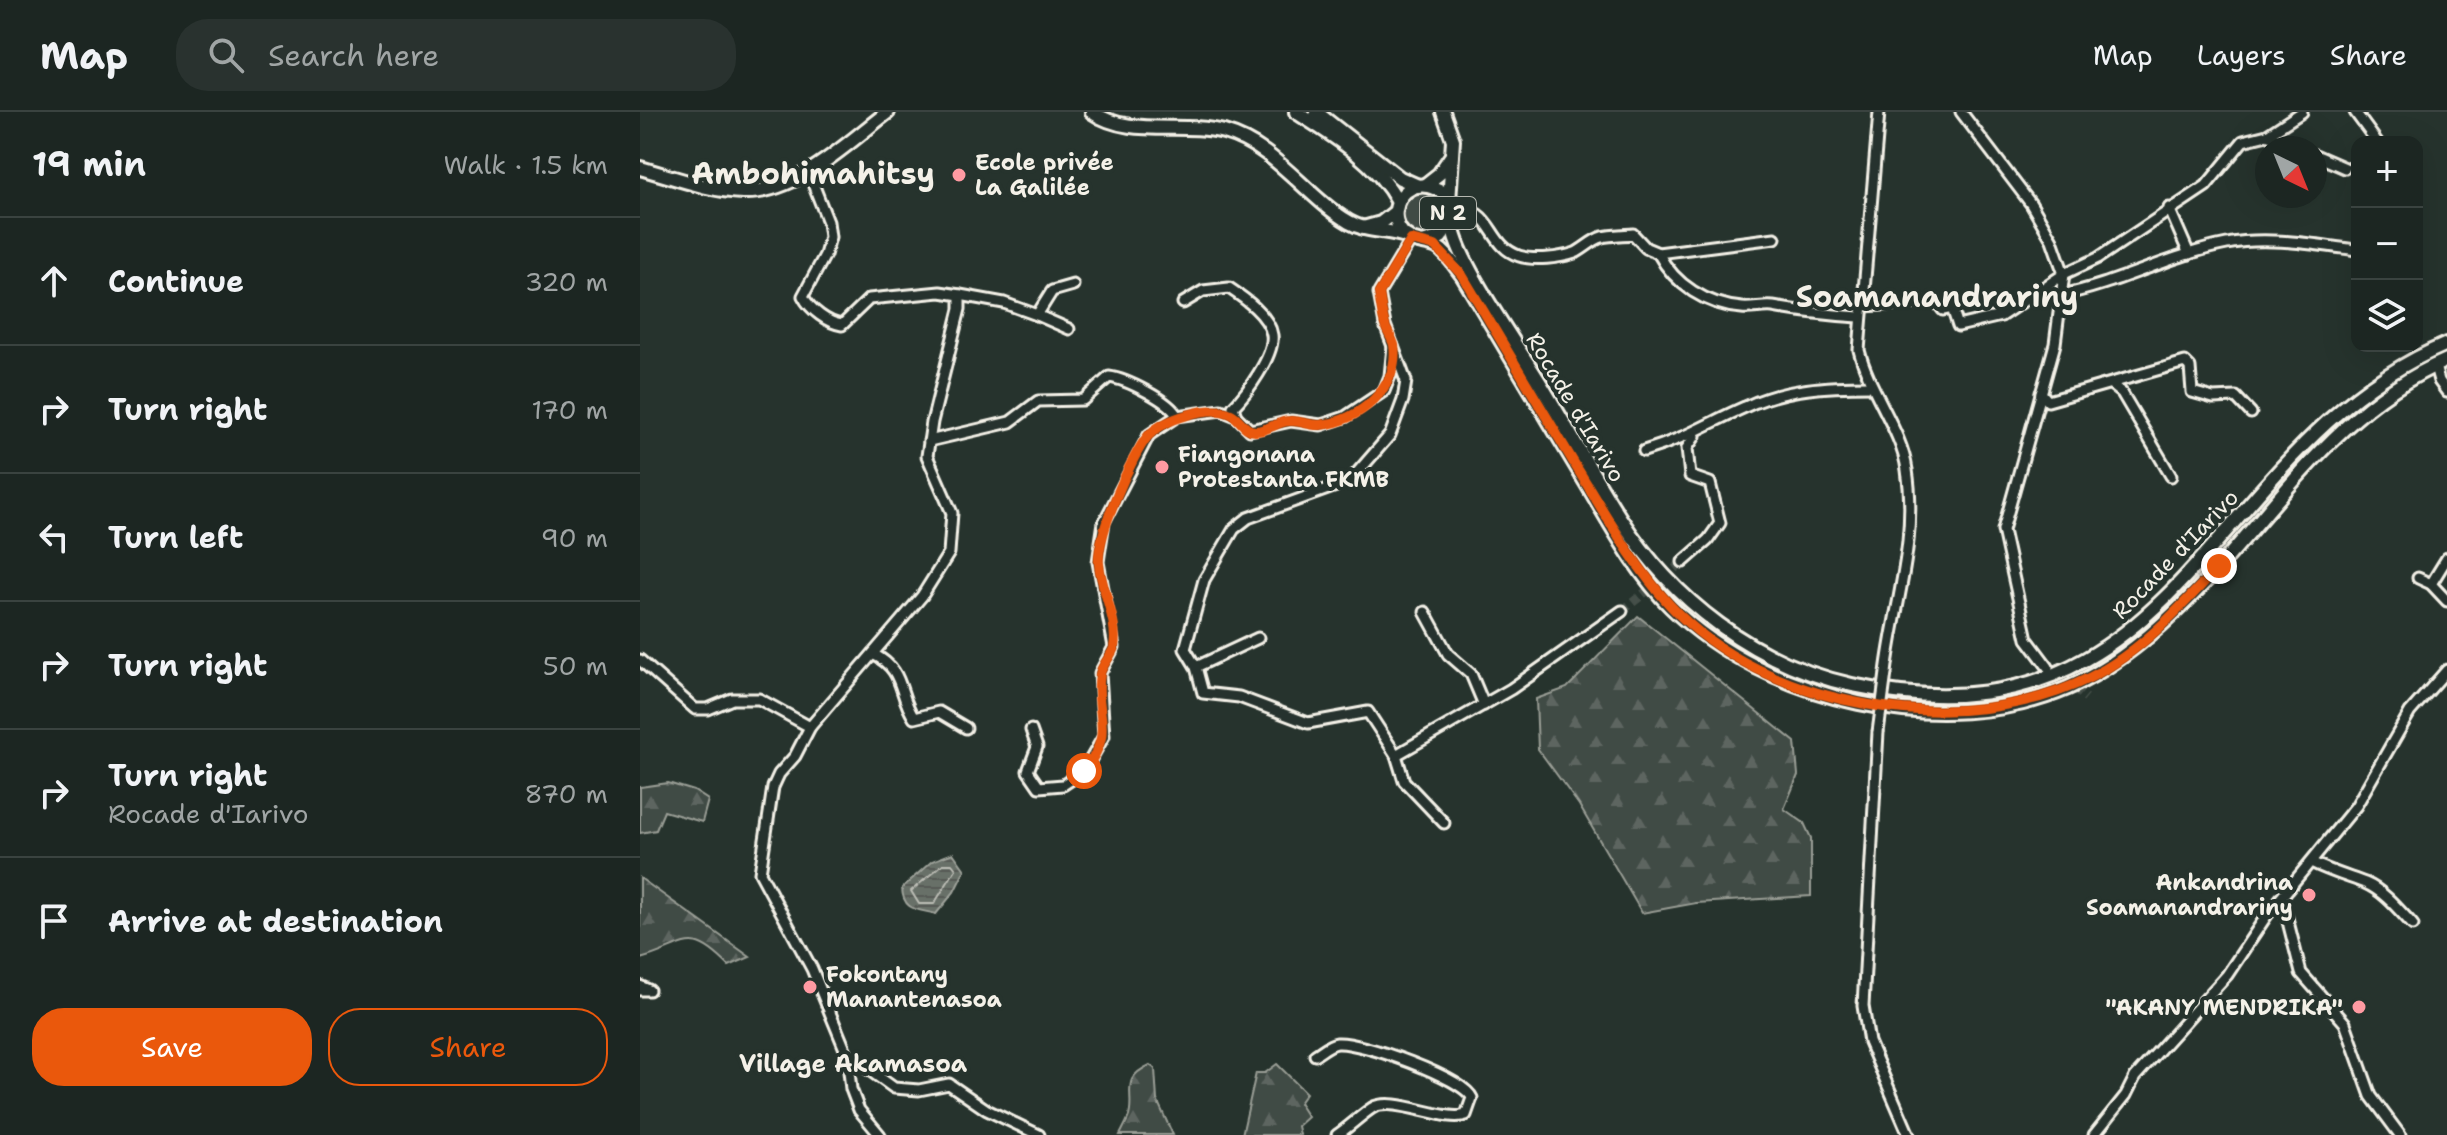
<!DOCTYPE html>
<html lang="en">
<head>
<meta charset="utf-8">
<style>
	body { margin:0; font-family:"Shantell Sans",sans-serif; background:#29322f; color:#f1f3f6 }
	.controls { position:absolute; right:24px; top:24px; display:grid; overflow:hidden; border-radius:16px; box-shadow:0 8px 32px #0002 }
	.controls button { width:72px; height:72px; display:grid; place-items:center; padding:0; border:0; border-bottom:2px solid #3a4340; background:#1c2622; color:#f1f3f6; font:40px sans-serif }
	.compass { position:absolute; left:1615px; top:24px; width:72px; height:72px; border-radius:50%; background:#1c2622; box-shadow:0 8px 32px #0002; rotate:137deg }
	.stop { position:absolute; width:24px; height:24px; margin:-18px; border:6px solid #ea580c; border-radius:50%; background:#fff }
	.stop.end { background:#ea580c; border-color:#fff; box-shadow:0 2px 8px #0008 }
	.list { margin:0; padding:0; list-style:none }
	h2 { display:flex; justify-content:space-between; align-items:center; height:104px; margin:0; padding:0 32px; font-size:34px }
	h2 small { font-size:26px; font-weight:400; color:#a0a5a5 }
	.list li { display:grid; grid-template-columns:52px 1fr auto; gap:24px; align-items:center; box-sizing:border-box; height:128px; padding:0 32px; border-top:2px solid #3a4340 }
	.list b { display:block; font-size:30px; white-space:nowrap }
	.list p { margin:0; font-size:26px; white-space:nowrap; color:#a0a5a5 }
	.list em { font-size:26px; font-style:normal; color:#a0a5a5 }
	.actions { display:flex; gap:16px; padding:24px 32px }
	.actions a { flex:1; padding:18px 0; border:2px solid #ea580c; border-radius:32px; text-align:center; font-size:28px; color:#ea580c }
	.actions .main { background:#ea580c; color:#fff }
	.icon { flex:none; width:44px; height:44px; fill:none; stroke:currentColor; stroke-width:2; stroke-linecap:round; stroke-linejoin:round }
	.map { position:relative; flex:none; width:1807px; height:1023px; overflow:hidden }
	header { display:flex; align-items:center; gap:48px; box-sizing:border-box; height:112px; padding:0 40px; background:#1c2622; border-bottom:2px solid #3a4340 }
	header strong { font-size:38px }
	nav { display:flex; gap:44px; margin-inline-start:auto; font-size:28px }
	.search { width:560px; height:72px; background:#29322f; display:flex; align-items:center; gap:20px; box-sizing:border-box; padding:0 28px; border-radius:32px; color:#a0a5a5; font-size:30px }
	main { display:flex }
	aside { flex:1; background:#1c2622 }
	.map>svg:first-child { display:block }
	.green { fill:#414b45; stroke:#9a9e96; stroke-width:2 }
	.forest { fill:url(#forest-firs); stroke:#9a9e96; stroke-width:2 }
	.water { fill:url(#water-rules); stroke:#9fa39b; stroke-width:2 }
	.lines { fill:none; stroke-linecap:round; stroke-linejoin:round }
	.shore { stroke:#bcbdb5; stroke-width:2 }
	.minor-tunnel { stroke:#455049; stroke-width:9; stroke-dasharray:9 4.5; stroke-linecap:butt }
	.minor-casing { stroke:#f4f1e8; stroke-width:15 }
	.major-casing { stroke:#f4f1e8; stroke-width:18 }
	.minor { stroke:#26332d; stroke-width:9 }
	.major { stroke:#26332d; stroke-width:12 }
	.minor-bridge-casing { stroke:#f4f1e8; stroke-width:15; stroke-linecap:butt }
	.minor-bridge { stroke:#26332d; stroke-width:9 }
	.route { stroke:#ea580c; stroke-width:10 }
	.poi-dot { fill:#ff9aa2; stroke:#26332d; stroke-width:3 }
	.labels { text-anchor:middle; stroke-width:8; stroke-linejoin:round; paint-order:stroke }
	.shield { fill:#26332d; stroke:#b6b8b0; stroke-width:2 }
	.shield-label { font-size:20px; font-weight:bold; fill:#f4f1e8 }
	.poi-label { font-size:22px; font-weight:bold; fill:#f4f1e8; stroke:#26332d; text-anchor:start }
	.street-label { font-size:22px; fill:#f4f1e8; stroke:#26332d }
	.neighbourhood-label { font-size:24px; font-weight:bold; fill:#f4f1e8; stroke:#26332d }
	.district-label { font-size:30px; font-weight:bold; fill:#f4f1e8; stroke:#26332d }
</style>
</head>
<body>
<header>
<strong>Map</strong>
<div class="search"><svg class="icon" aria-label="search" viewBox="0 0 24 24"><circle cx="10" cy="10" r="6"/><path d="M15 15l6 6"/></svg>Search here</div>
<nav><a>Map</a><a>Layers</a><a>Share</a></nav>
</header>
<main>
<aside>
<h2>19 min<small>Walk · 1.5 km</small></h2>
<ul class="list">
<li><svg class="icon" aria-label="ahead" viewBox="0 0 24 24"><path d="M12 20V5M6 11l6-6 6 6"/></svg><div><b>Continue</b></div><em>320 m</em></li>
<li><svg class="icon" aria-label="right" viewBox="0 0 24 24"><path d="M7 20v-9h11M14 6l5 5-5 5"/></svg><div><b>Turn right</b></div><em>170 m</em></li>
<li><svg class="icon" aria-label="left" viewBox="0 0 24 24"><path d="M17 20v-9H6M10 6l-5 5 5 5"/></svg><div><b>Turn left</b></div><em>90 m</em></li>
<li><svg class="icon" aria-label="right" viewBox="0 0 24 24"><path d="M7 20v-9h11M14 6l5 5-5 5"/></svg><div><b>Turn right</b></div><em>50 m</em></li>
<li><svg class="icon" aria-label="right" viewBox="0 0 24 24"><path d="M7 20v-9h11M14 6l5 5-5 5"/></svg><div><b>Turn right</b><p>Rocade d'Iarivo</p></div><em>870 m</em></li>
<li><svg class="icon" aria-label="arrive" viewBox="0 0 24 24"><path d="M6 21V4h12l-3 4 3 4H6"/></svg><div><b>Arrive at destination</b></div></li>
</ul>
<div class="actions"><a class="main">Save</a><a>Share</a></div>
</aside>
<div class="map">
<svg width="1807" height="1023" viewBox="0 0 1807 1023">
	<defs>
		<pattern id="forest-firs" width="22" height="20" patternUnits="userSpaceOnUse" patternTransform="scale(2)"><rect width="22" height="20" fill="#414b45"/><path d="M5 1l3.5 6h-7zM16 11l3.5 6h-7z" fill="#5d6560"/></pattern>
		<pattern id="water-rules" width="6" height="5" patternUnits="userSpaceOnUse" patternTransform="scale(2)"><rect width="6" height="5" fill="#676f68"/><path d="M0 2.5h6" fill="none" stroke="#565a55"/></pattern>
	</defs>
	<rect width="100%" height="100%" fill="#26332d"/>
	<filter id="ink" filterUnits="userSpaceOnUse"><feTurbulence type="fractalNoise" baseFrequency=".0125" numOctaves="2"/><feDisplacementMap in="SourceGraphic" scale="16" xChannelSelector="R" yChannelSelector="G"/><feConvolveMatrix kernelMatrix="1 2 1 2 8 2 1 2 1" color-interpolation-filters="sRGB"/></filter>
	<g filter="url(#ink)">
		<circle class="green" cx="784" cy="102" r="21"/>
		<g class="forest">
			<path d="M998,504L1155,630L1158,663L1144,697L1164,711L1171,726V784L1056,791L1002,801L939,693L898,637L896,587L927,576Z"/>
			<path d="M28,671L54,679L68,688L62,710L24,699L16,718L0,721V675Z"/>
			<path d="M0,766L110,845L89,854C48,813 48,834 0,847Z"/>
			<path d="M637,952L666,981L659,991L668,1005L658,1014L660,1023H602L616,961H625Z"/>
			<path d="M510,953L515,957L517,988L533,1023H480C483,1017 487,1010 489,1004C495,981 479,967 510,953Z"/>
		</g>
		<path class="water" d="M313,741L325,758L314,780L296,802C279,797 263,800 262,776L292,749Z"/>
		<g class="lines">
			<path class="shore" d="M303,752H312L316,757L294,792H279L271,779Z"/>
			<g class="minor-tunnel">
				<path d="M982,499L1043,450"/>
				<path d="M1414,559L1446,586"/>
			</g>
			<g class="minor-casing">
				<g id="minor">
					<path d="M1239,0L1219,238C1229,279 1262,319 1267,358C1278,428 1254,493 1246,561"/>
					<path d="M1321,0L1391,92L1412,128L1424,162L1415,232L1363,418L1387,527L1408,555"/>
					<path d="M1715,0L1737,30"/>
					<path d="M1627,23L1657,36"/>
					<path d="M1675,43L1705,56"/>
					<path d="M168,59L188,110L190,125L185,143L163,184C170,198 188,211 202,213L229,187L300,180L320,183V197L292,310L287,344L312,401L309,441L282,484L170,615L155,644L139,662L133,675L120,761L172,857L207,942L211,977L219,998L240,1023"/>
					<path d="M1529,96L1549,142"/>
					<path d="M812,98C854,92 846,133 879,144C894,149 920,146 935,141C944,137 952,128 962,125C971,123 983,123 993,122L1006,136L1018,141L1135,126"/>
					<path d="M1018,141C1035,173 1066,193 1102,196C1112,197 1123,194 1133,195C1162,200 1190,203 1219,205"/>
					<path d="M320,183L364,191L397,203L412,179L433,173"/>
					<path d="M1421,183C1478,172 1530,143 1587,132C1628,124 1676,133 1717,138"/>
					<path d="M543,191L563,179L589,176C604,186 629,203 632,223C635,243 606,282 593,295L596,304L610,318L651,309L681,313L705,305L744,279L750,264L753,234"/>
					<path d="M1223,194L1297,190L1303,198L1312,196L1318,214L1361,204L1424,162L1458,146L1566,74L1603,29L1627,23L1662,0"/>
					<path d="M397,203L429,217"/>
					<path d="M1795,254L1799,269L1807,280"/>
					<path d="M1472,273L1482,281L1531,364"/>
					<path d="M1401,281L1408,289L1545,250L1550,255L1552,280L1573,286L1596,285L1611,301"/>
					<path d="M537,304L581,298L596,304"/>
					<path d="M289,329L370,310L398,289L443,288L469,265C486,267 530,289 537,304L509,323L464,410L458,450L474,535L460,561L464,624L444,659L423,673L399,675L388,659L397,635L391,618"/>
					<path d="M1004,339C1045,327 1068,311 1105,295C1145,276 1188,274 1231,274"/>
					<path d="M1043,450L1068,428L1080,411L1070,371L1050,364L1047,336L1055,324"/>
					<path d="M1778,466L1791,472L1807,489"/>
					<path d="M1791,472L1807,446"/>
					<path d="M785,500L808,542L831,562L844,593"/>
					<path d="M618,526L556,555L545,537L564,468L594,417L608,406L710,369L750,323L763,288L766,269L745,213L739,181L771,128"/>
					<path d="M233,542C266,559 257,580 274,606L299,600L326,616"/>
					<path d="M0,548L55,597H68L92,587H119L170,615"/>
					<path d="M556,555L563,581L599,585L668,611L728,600L756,643L871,577L982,499"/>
					<path d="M1238,620L1223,894L1229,930L1269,1023"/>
					<path d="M756,643L764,669L804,711"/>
					<path d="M1671,750C1689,759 1706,764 1725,771C1744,779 1759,798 1773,813"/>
					<path d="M1642,786L1661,861L1705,911L1731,984L1760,1023"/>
					<path d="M0,874L9,878H0"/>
					<path d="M207,942L254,976L279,978L309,972L347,998L399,1023"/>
					<path d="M675,943C682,939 689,932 697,931C720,929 824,966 832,986L826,1003C805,1011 753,983 732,996C720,1004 709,1015 697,1023"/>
					<path d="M1454,1023L1486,983L1495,965L1587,863L1627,803L1716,694L1770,600L1807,558"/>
				</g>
			</g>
			<g class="major-casing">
				<g id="major">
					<path d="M452,0C489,26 541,9 584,20C635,34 665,84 709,110C728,121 749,117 768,125"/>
					<path d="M656,0C694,24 736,49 758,90"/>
					<path d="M676,0L760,66L778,74"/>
					<path d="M803,0L813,28L809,90"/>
					<path d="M0,56C33,65 69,79 103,80C157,82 208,30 248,0"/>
					<path d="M785,73L799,62L812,43"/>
					<path d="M812,110C814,147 882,240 903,276C929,319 953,364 980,406C1033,489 1115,552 1212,573C1545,643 1565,333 1807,232"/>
					<path d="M723,116L741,111L755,100"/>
					<path d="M783,131L801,125L812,103L803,80C793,75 784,71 773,75C753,84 749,113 768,126C777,132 788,130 797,135C808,142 815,154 822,163C863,232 904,300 945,369C971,412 995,459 1031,495C1127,589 1303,630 1428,576C1469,558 1504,530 1536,499C1627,414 1688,299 1807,248"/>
				</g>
			</g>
			<use href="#minor" class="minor"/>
			<use href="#major" class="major"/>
			<g class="minor-bridge-casing">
				<path id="minor-bridge" d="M1238,620L1246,561"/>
			</g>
			<use href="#minor-bridge" class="minor-bridge"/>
		</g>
	</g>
	<g class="lines" filter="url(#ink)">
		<path class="route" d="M444,659C477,617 453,604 460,562C462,552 472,544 474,535C479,509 461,478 459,452C456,426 491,343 508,324C524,307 570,292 591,302C601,307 603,318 615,319C628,319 638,309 650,309C660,308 669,314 680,313C719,310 760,275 754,233C753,228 748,221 746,216C742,205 741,192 739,181L771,128L795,134L822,163C861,228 899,292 937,356C966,403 992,451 1029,492C1125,598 1324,630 1451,565C1501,540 1541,495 1579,454"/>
	</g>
	<g class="poi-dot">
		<circle cx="319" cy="63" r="8"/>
		<circle cx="522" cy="355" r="8"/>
		<circle cx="1669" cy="783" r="8"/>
		<circle cx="170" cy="875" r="8"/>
		<circle cx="1719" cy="895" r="8"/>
	</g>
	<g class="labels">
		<rect class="shield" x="780" y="85" width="56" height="32" rx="6"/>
		<g class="shield-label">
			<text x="808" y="108">N 2</text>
		</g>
		<g class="poi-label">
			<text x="335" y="58">Ecole privée<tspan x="335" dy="25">La Galilée</tspan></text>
			<text x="538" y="350">Fiangonana<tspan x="538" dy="25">Protestanta FKMB</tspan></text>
			<text x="1653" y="778" text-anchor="end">Ankandrina<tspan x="1653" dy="25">Soamanandrariny</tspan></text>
			<text x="186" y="870">Fokontany<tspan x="186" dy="25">Manantenasoa</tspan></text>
			<text x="1703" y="903" text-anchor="end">"AKANY MENDRIKA"</text>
		</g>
		<g class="street-label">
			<text transform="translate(936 295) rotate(59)" y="8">Rocade d'Iarivo</text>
			<text transform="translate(1535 442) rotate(-46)" y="8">Rocade d'Iarivo</text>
		</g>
		<g class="neighbourhood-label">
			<text x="213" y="960">Village Akamasoa</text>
		</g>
		<g class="district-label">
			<text x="173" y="72">Ambohimahitsy</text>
			<text x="1297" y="195">Soamanandrariny</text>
		</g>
	</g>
</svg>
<div class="controls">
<button>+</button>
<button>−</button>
<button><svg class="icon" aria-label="layers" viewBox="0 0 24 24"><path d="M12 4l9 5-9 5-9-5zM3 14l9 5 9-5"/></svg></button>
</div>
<svg class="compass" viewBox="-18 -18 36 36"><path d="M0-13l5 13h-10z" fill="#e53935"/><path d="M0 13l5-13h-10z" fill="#a0a5a5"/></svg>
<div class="stop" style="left:444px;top:659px"></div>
<div class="stop end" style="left:1579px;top:454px"></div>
</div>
</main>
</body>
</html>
